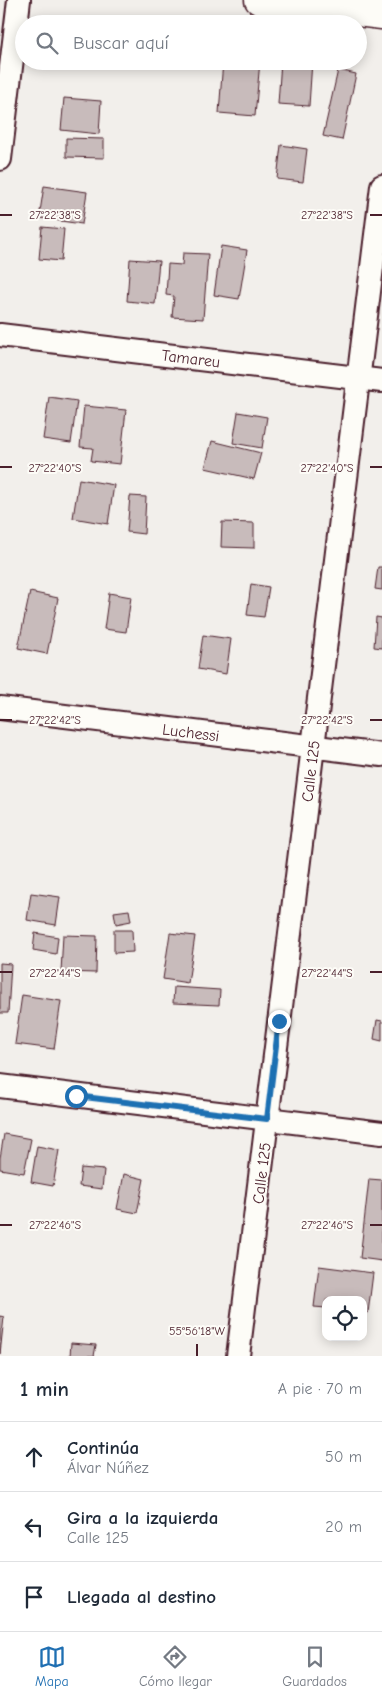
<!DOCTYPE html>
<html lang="es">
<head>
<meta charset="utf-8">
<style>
	body { margin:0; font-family:"Comic Neue",sans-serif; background:#f6f6f7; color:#1f2937 }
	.controls { position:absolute; right:15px; bottom:15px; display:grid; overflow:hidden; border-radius:10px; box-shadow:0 2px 12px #0003 }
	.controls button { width:45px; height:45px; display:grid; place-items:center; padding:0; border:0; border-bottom:1px solid #e0e1e3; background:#fff; color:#1f2937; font:25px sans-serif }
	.stop { position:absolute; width:15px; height:15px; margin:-11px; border:4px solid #1f6fb2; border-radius:50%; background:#fff }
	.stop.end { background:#1f6fb2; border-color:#fff; box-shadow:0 1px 5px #0008 }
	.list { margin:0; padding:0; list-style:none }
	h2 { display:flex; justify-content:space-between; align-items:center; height:65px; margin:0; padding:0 20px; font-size:21px }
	h2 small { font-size:16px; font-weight:400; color:#747a83 }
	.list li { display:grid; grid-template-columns:32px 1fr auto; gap:15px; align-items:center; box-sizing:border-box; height:70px; padding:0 20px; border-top:1px solid #e0e1e3 }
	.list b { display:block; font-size:19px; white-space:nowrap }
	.list p { margin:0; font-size:16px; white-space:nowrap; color:#747a83 }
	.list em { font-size:16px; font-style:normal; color:#747a83 }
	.icon { flex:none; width:28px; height:28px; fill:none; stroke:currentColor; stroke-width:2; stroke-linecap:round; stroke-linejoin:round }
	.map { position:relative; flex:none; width:382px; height:1356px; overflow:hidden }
	.search { position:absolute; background:#fff; box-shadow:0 2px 12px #0003; left:15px; right:15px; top:15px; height:55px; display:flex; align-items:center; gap:12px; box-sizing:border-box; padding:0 18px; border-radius:28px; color:#747a83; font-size:19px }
	.sheet { height:275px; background:#fff }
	nav { display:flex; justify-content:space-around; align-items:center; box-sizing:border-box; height:70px; border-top:1px solid #e0e1e3; background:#fff; font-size:14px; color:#747a83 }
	nav a { display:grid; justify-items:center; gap:2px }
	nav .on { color:#1f6fb2 }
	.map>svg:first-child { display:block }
	.building { fill:#c8bbbb; stroke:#4a1f2b }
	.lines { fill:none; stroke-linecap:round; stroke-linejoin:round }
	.street-casing { stroke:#4a1f2b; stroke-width:26 }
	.secondary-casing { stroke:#4a1f2b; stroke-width:31 }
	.street { stroke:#fdfcf7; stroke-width:22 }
	.secondary { stroke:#fdfcf7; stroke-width:28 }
	.route { stroke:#1f6fb2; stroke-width:6 }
	.ticks { fill:none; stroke:#4a1f2b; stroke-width:2 }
	.labels { text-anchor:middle; stroke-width:4; stroke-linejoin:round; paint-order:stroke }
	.street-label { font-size:16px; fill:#4a1f2b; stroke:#fdfcf7 }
	.ticks-label { font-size:12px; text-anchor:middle; fill:#4a1f2b; stroke:#fdfcf7; stroke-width:4; stroke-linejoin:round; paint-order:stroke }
</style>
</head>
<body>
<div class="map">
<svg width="382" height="1356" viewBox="0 0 382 1356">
	<rect width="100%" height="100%" fill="#f2efeb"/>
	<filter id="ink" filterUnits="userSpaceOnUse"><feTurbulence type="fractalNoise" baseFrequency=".02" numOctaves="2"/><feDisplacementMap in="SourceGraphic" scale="10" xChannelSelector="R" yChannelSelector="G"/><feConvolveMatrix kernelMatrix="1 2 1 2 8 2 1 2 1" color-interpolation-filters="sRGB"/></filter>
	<g filter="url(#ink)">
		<g class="building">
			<path d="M223,61H260L255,116L219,113Z"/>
			<path d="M281,61H312L309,106L278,104Z"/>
			<path d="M338,70L356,74L342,140L323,136Z"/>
			<path d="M64,98L101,101L99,134L61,130Z"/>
			<path d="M66,138L104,139V158L66,157Z"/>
			<path d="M281,145L307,149L303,182L277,179Z"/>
			<path d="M44,186L87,192L82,224L39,218Z"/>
			<path d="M42,227L64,229L61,261L39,259Z"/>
			<path d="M221,246L247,250L239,299L214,295Z"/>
			<path d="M183,253L208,254L203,319L172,317L174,296L166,295L168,264L182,265Z"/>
			<path d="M130,259L159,261L155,304L127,301Z"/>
			<path d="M49,397L77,401L71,443L43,439Z"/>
			<path d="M84,406L126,410L120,464L91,461L93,448L80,447Z"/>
			<path d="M238,412L267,417L262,448L233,443Z"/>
			<path d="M212,441L261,453L254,479L205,468Z"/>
			<path d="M79,479L114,485L108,524L73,518Z"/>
			<path d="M130,496L146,497L144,534L127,532Z"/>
			<path d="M222,522L254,523V548L221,547Z"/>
			<path d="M378,567H382V590L375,589Z"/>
			<path d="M251,584L269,587L264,617L247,615Z"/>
			<path d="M30,592L58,598L47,654L18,648Z"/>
			<path d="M109,593L131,597L126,632L104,629Z"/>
			<path d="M376,617L382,618V648L374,647Z"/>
			<path d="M203,635L231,639L226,674L198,669Z"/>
			<path d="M31,893L60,897L56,925L27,920Z"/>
			<path d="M129,910L131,921L116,924L114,912Z"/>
			<path d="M114,930H132L133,952L114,953Z"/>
			<path d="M35,933L58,937L56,954L33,950Z"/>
			<path d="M170,933L195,936L188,983L163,979Z"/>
			<path d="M63,935L97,936L96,973L61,972Z"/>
			<path d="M0,963L11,964L8,1013H0Z"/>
			<path d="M174,987L220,990L219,1005L173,1003Z"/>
			<path d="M22,995L61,1001L54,1049L15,1044Z"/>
			<path d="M377,1020L382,1021V1041L374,1039Z"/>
			<path d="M4,1134L31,1139L24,1173L0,1169V1158Z"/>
			<path d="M37,1146L59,1150L53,1186L31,1182Z"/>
			<path d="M81,1168L104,1170L102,1189L79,1186Z"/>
			<path d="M124,1174L144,1179L137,1213L117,1209Z"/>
			<path d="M369,1179L382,1180V1261L360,1258Z"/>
			<path d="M319,1266L373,1273L368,1313H363V1300H326V1308L314,1307Z"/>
			<path d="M0,1316L4,1317L0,1354Z"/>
			<path d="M71,1343L96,1345L94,1356H70Z"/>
		</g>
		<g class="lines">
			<g class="street-casing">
				<g id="street">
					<path d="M0,159L19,0"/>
					<path d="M0,335L382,381"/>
					<path d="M0,708L382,755"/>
					<path d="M0,1086L382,1133"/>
					<path d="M238,1356L382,186"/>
				</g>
			</g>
			<g class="secondary-casing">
				<path id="secondary" d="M259,0L382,15"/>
			</g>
			<use href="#street" class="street"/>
			<use href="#secondary" class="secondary"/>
		</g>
	</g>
	<g class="lines" filter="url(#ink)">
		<path class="route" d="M76,1096L267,1119L279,1021"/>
	</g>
	<path class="ticks" d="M0,215H12M370,215H382M0,467H12M370,467H382M0,720H12M370,720H382M0,972H12M370,972H382M0,1225H12M370,1225H382M197,1344V1356"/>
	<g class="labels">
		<g class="street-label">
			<text transform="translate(191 358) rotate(7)" y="6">Tamareu</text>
			<text transform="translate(191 732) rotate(7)" y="6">Luchessi</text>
			<text transform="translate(310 771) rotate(-83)" y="6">Calle 125</text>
			<text transform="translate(261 1173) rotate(-83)" y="6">Calle 125</text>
		</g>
	</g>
	<g class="ticks-label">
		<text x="55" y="219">27°22'38"S</text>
		<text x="327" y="219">27°22'38"S</text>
		<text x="55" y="472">27°22'40"S</text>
		<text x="327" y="472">27°22'40"S</text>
		<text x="55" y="724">27°22'42"S</text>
		<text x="327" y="724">27°22'42"S</text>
		<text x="55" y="977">27°22'44"S</text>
		<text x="327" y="977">27°22'44"S</text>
		<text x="55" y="1229">27°22'46"S</text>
		<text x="327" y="1229">27°22'46"S</text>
		<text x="197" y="1335">55°56'18"W</text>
	</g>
</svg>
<div class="controls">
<button><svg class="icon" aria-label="locate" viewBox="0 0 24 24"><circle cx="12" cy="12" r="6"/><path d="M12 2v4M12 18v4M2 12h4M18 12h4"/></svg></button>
</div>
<div class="stop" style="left:76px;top:1096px"></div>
<div class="stop end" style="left:279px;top:1021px"></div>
<div class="search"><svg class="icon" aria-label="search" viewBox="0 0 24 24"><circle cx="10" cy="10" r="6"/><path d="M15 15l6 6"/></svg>Buscar aquí</div>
</div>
<section class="sheet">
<h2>1 min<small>A pie · 70 m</small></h2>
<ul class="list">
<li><svg class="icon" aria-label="ahead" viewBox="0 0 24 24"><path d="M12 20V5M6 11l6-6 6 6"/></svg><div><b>Continúa</b><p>Álvar Núñez</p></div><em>50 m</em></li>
<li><svg class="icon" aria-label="left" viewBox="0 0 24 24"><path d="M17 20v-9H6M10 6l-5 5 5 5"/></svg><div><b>Gira a la izquierda</b><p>Calle 125</p></div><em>20 m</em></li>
<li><svg class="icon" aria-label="arrive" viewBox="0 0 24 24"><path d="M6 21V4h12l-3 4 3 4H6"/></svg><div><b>Llegada al destino</b></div></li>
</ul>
</section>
<nav>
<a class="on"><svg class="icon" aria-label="map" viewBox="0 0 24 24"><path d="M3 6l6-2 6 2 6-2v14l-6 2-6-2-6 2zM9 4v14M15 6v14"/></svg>Mapa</a>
<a><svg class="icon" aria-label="directions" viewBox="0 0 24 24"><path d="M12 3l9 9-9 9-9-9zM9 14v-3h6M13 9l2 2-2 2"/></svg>Cómo llegar</a>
<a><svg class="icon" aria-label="saved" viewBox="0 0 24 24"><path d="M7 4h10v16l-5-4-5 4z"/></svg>Guardados</a>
</nav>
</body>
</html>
